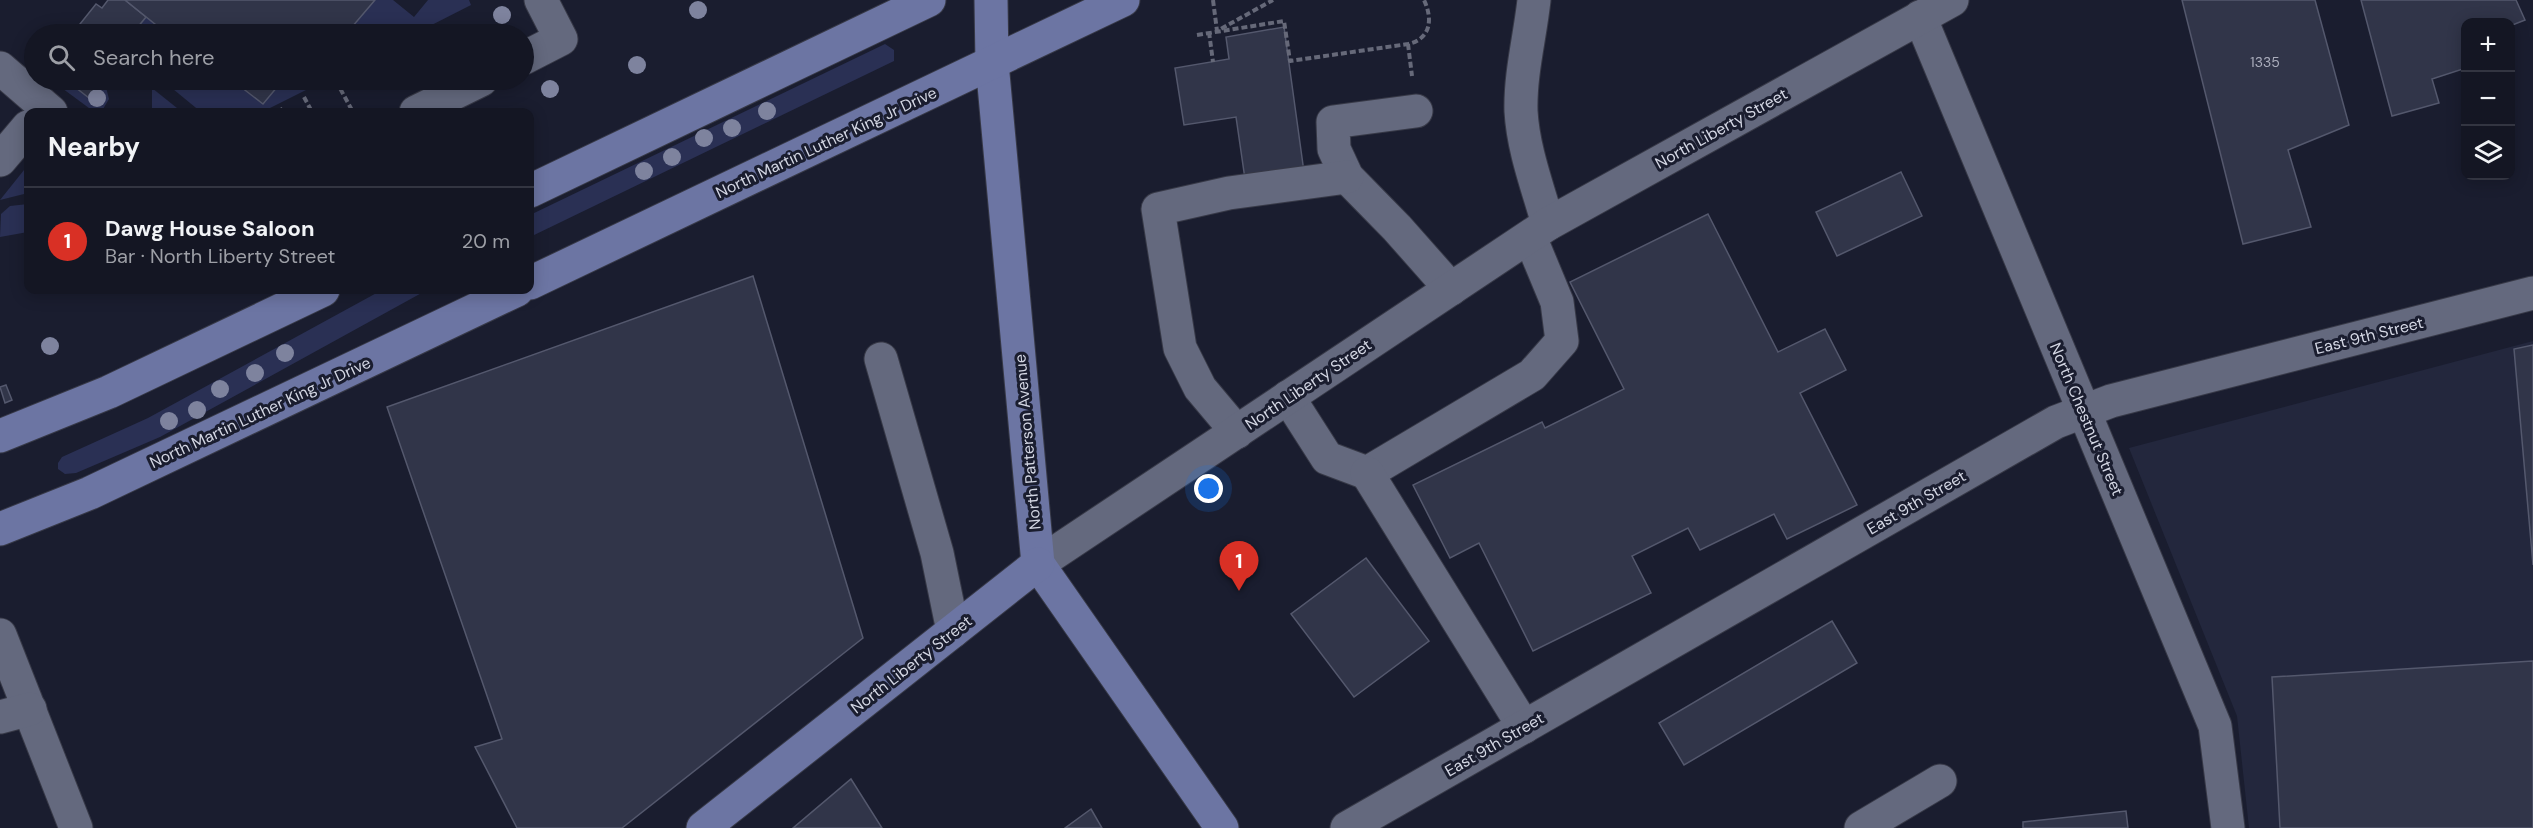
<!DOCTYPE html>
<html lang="en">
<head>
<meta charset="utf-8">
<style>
	body { margin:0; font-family:"DM Sans",sans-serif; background:#212330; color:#f1f3f6 }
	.controls { position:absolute; right:18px; top:18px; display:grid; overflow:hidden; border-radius:12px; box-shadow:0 3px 15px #0003 }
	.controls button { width:54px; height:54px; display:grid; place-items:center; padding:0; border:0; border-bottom:2px solid #333541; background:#141623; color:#f1f3f6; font:30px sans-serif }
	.you { position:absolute; left:1209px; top:489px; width:21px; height:21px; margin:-15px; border:4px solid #fff; border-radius:50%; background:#1a73e8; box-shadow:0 0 0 9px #1a73e833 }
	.badge { display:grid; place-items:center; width:39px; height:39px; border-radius:50%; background:#d93025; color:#fff; font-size:20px; font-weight:700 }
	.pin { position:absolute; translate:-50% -50px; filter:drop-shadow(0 2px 3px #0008) }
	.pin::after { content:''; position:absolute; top:32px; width:21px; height:18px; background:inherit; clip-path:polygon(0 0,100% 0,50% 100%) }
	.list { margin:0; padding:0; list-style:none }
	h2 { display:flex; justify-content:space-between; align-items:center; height:78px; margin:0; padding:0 24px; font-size:26px }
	h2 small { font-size:20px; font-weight:400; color:#9d9fa6 }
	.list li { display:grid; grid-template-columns:39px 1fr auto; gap:18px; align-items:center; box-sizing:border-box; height:108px; padding:0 24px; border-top:2px solid #333541 }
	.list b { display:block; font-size:22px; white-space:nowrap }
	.list p { margin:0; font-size:20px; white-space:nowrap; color:#9d9fa6 }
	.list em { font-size:20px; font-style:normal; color:#9d9fa6 }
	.icon { flex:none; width:33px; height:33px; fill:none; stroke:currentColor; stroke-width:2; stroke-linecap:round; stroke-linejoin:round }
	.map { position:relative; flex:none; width:2533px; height:828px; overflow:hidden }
	.search { position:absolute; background:#141623; box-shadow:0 3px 15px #0003; left:24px; top:24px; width:510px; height:66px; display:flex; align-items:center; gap:15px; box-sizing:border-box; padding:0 21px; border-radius:33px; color:#9d9fa6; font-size:22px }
	.panel { position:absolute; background:#141623; box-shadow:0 3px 15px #0003; left:24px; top:108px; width:510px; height:186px; border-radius:12px }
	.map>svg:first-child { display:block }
	.built { fill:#23273d }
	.green { fill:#2a3054 }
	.building { fill:#313549; stroke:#54586d; stroke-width:1.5 }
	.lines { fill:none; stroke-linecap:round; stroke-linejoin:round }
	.minor-casing { stroke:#373947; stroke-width:35 }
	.major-casing { stroke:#373947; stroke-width:35 }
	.path { stroke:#666979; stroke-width:4; stroke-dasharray:6 3; stroke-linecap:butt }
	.minor { stroke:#64697e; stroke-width:33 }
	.major { stroke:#6c75a3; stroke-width:33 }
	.tree { fill:#7e839e }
	.labels { text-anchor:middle; stroke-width:6; stroke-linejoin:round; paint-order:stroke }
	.number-label { font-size:14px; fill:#abaebd }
	.street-label { font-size:16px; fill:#d4d7e4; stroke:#1a1d2f }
</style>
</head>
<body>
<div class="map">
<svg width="2533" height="828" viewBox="0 0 2533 828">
	<rect width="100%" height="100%" fill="#1a1d2f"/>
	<path class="built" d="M2533,341V828H2249L2237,716L2129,448Z"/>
	<g class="green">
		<path d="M375,0H393L414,17L428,0H469L471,5L414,34H346Z"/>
		<path d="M146,17L156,25L153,30L159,34L133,33Z"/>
		<path d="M885,44L894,50V61L530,237V215Z"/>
		<path d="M51,80H97L106,87L109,99L103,109L93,111Z"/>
		<path d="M162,80H232L263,104L283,80H326L262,112H201Z"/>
		<path d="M152,88L182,112H152Z"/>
		<path d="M28,165V193L0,200Z"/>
		<path d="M28,204V232L0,237L1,214L10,206Z"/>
		<path d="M382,290H427L160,437L76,473L65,474L58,469V463L62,457L148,418Z"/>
	</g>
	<g class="building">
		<path d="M108,0H125L146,17L133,33L136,34H72L96,4L102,8Z"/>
		<path d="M125,0H375L346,34H328L323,31L320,34H159L153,30L156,25Z"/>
		<path d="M2182,0H2315L2349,125L2288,150L2311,227L2243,244Z"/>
		<path d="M2361,0H2516L2525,20L2510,26V22H2466V44L2463,45L2466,53V68L2432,79L2439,103L2392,116Z"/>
		<path d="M1284,27L1304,172L1245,179L1236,117L1184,125L1175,68L1229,59L1226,37Z"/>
		<path d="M66,80H104L89,98Z"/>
		<path d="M232,80H283L263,104Z"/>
		<path d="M1901,172L1922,216L1837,256L1816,212Z"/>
		<path d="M1708,214L1778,352L1825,329L1846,370L1800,393L1857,505L1787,539L1774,514L1700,550L1688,528L1632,556L1651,593L1533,651L1479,543L1450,558L1413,485L1542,422L1545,428L1624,389L1570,282Z"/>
		<path d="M753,276L863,638L622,828H517L475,747L502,739L387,407Z"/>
		<path d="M2533,345V565L2514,349Z"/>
		<path d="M6,385L12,400L5,403L0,387Z"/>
		<path d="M1366,558L1429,641L1354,697L1291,614Z"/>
		<path d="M1832,621L1857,663L1684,765L1659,723Z"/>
		<path d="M2533,661V828H2280L2272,677Z"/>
		<path d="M851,779L882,828H793Z"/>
		<path d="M1091,809L1102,828H1065Z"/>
		<path d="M2126,811L2128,828H2023V822Z"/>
	</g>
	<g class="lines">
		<g class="minor-casing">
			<g id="minor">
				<path d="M1534,0C1530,37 1520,74 1521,111C1523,149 1538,188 1548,224"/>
				<path d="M1920,17L2215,726L2228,828"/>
				<path d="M524,58L561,39L541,0"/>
				<path d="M0,68L51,112"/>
				<path d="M1416,111L1333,122L1334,149L1347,177L1397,228L1451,289"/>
				<path d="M416,112L481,80"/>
				<path d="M0,160L28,127"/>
				<path d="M881,359L937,553L953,631"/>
				<path d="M1288,397L1327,458L1367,473L1532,375L1562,341L1557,302L1530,237"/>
				<path d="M1237,432L1200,388L1180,348L1158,209L1229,193L1347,177"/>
				<path d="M1367,473L1524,727"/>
				<path d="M1038,564L1548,224L1952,0"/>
				<path d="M0,635L76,828"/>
				<path d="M0,717L30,709"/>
				<path d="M1347,828L2056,422L2111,401L2533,293"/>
				<path d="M1861,828L1940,781"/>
			</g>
		</g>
		<g class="major-casing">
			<g id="major">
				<path d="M991,0L992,63L1038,564L1222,828"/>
				<path d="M530,191L929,0"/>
				<path d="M530,283L1123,0"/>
				<path d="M0,436L109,392L323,290"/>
				<path d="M0,529L90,493L517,290"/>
				<path d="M703,828L1038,564"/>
			</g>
		</g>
		<g class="path">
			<path d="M1213,0L1217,31L1273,0"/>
			<path d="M1209,32L1213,62"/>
			<path d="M1197,35L1284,21L1290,61L1408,44C1431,39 1433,19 1424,0"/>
			<path d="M1408,44L1412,76"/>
			<path d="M336,81L353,112"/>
			<path d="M304,97L312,112"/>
			<path d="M280,108L282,112"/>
		</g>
		<use href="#minor" class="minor"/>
		<use href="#major" class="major"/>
	</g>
	<g class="tree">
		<circle cx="698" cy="10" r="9"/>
		<circle cx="502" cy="15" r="9"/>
		<circle cx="637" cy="65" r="9"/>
		<circle cx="550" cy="89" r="9"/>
		<circle cx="97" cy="98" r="9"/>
		<circle cx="767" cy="111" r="9"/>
		<circle cx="732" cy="128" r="9"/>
		<circle cx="704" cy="138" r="9"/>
		<circle cx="672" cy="157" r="9"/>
		<circle cx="644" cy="171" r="9"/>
		<circle cx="50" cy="346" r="9"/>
		<circle cx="285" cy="353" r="9"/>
		<circle cx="255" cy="373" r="9"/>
		<circle cx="220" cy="389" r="9"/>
		<circle cx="197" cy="410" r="9"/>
		<circle cx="169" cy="421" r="9"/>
	</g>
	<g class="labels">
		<g class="number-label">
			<text x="2265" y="67">1335</text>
		</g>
		<g class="street-label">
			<text transform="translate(1721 128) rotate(-29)" y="6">North Liberty Street</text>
			<text transform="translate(826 142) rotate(-25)" y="6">North Martin Luther King Jr Drive</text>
			<text transform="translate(2369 335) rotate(-14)" y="6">East 9th Street</text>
			<text transform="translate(1308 384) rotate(-34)" y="6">North Liberty Street</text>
			<text transform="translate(260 412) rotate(-25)" y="6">North Martin Luther King Jr Drive</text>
			<text transform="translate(2087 419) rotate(67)" y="6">North Chestnut Street</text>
			<text transform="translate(1027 442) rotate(-95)" y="6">North Patterson Avenue</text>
			<text transform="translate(1916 502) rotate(-30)" y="6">East 9th Street</text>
			<text transform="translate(911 664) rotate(-38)" y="6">North Liberty Street</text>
			<text transform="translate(1494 744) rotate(-30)" y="6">East 9th Street</text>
		</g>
	</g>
</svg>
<div class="controls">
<button>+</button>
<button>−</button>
<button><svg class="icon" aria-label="layers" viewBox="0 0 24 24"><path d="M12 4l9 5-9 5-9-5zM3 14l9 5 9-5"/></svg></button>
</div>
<div class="you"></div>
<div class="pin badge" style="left:1239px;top:591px">1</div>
<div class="search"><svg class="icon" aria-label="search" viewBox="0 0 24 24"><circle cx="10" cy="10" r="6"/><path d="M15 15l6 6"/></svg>Search here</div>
<section class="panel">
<h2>Nearby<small></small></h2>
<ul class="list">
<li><span class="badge">1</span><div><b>Dawg House Saloon</b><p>Bar · North Liberty Street</p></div><em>20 m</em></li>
</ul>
</section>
</div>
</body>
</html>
